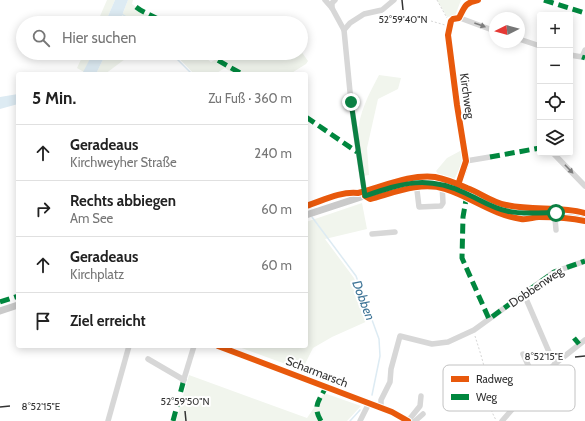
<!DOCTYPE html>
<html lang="de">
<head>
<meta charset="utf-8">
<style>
	body { margin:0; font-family:Cabin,sans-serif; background:#f2f2f2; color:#222 }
	.controls { position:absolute; right:12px; top:12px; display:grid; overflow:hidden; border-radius:4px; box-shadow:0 2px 10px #0003 }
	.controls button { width:36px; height:36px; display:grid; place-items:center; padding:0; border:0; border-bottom:1px solid #e0e0e0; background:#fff; color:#222; font:20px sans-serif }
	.compass { position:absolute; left:489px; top:12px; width:36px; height:36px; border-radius:50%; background:#fff; box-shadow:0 2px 10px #0003; rotate:265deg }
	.stop { position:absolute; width:12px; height:12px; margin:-9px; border:3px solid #0b8043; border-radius:50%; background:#fff }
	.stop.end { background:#0b8043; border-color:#fff; box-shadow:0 1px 4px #0008 }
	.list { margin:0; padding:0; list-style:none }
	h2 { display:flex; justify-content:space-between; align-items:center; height:52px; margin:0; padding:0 16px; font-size:17px }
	h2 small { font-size:13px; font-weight:400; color:#767676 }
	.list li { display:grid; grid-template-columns:26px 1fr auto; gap:12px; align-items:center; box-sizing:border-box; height:56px; padding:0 16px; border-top:1px solid #e0e0e0 }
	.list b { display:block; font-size:15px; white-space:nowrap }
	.list p { margin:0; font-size:13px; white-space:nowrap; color:#767676 }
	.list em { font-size:13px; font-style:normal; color:#767676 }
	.icon { flex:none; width:22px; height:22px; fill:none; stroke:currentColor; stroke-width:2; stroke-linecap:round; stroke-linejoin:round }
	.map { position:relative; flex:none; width:585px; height:421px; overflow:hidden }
	.search { position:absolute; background:#fff; box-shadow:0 2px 10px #0003; left:16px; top:16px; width:292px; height:44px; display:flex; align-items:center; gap:10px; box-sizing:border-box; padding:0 14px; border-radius:22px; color:#767676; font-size:15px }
	.panel { position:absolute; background:#fff; box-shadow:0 2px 10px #0003; left:16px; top:72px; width:292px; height:276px; border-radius:4px }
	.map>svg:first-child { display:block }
	.green { fill:#f1f5ed }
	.water { fill:#ddebf3 }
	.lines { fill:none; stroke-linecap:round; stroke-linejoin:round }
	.stream { stroke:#ddebf3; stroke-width:1.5 }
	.path { stroke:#d6d6d6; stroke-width:1; stroke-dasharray:2 2; stroke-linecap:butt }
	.minor { stroke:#d7d7d7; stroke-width:5.5 }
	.major { stroke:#cacaca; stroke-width:7 }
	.quiet { stroke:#00873e; stroke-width:5; stroke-dasharray:10 5; stroke-linecap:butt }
	.cycleway-casing { stroke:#fff; stroke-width:8 }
	.cycleway { stroke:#e8590c; stroke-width:6 }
	.oneway { fill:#7d7d7d }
	.route { stroke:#0b8043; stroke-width:5 }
	.ticks { fill:none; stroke:#333; stroke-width:1.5 }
	.labels { text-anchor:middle; stroke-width:4; stroke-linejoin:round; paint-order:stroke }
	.street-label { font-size:12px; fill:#333; stroke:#fff }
	.water-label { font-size:13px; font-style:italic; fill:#3f7597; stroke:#fff }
	.key { fill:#fff; stroke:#c2c2c2; stroke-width:1 }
	.key-label { font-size:11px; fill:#333 }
	.ticks-label { font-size:10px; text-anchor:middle; fill:#333; stroke:#fff; stroke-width:4; stroke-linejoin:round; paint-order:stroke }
</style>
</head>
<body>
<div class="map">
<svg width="585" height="421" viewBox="0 0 585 421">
	<rect width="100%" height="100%" fill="#fff"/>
	<g class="green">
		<path d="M107,0H115L105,23H97Z"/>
		<path d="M128,0H133L132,4L159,23H119Z"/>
		<path d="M437,0H461L455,16L447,17Z"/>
		<path d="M301,51L308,61L306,64L290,74H234L225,68L215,74H194L174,53H199L211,62L228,53H301Z"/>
		<path d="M84,53H93L84,72L77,68Z"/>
		<path d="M106,53H133L105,74H96Z"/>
		<path d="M379,75L401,78L398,89L378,99L367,148L369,175L363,176C362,163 358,149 358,136C358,114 369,94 379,75Z"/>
		<path d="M460,151H462L464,161L460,167L454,180L453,181L440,177L436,171L447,158Z"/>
		<path d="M362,203L367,229L325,239L354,278L370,320L332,337L313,348L302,370L236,346H306V222Z"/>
		<path d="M189,375L307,418L324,393L361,406L347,421H176Z"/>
	</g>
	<g class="water">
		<path d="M115,0H128L119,23H105Z"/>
		<path d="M93,53H106L96,74H82Z"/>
		<path d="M18,94V104L0,109V97Z"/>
	</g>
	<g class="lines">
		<g class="stream">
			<path d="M122,14L135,23"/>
			<path d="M171,53L192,74"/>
			<path d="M312,217L356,276L379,339L380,356L372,395"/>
			<path d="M350,421L360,410"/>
		</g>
		<g class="path">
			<path d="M437,0L447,18"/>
			<path d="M431,21L445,25"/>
			<path d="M475,336C479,349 484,363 486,377C488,393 487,404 496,420"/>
		</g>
		<g class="minor">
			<path d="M325,0L332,8L344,30"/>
			<path d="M332,8V3L335,0"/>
			<path d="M519,39L540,46"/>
			<path d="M570,55L582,57L585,50"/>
			<path d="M553,153L585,186"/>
			<path d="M466,161L490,157"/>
			<path d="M416,182L419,207L441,206L443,203L442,184"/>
			<path d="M457,189C459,180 467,170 466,160C464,137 440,31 453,19L460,18L495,31"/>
			<path d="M365,196L351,102L344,30L350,23L364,14L382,10L394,0"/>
			<path d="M556,213L555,218L556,230"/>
			<path d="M372,234L395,232"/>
			<path d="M522,295L527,301L549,352L556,363"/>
			<path d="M218,346L392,412L408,421"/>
			<path d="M523,354L536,382"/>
			<path d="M148,359L184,380"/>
			<path d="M183,382L194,346"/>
			<path d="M381,408V400L390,382L391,369L400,336L432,344L448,342L474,330L554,272L585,261"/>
			<path d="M108,421L129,346"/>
			<path d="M360,421L369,403"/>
			<path d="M408,421L420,406L421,396"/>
			<path d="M415,421L423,414"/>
			<path d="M502,421L536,382L556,363L585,340"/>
		</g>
		<g class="major">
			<path d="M306,215C324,209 343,203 361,197C384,190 415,177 438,183C463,190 484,207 509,212C534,216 560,211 585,217"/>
			<path d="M0,311L18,305"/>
		</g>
		<g class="quiet">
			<path d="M544,0L585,13"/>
			<path d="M136,7C145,14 155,16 164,23"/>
			<path d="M205,53L242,74"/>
			<path d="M582,57L585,58"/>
			<path d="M306,117L357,152"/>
			<path d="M490,157L540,148"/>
			<path d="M467,194L463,217L462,258L489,319L554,272L585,261"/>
			<path d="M0,302L18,296"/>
			<path d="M574,338L579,344"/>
			<path d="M173,421L183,383"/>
			<path d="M321,421C312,406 319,401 326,387"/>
		</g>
		<g class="cycleway-casing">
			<g id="cycleway">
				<path d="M458,185L466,161L457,105L448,35L451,21L453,19L459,18C465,6 465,3 478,0"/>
				<path d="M365,196L370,199C393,193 421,181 445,189C471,197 493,215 521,219C528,220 533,217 539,217C554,217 571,218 585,221"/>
				<path d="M306,206C322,201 340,191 358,193C383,187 409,174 435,177C445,179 458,184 467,188C481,193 491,202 506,205C532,211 560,206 585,213"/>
				<path d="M218,346L392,412L408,421"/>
			</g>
		</g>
		<use href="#cycleway" class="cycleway"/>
	</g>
	<defs><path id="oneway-solid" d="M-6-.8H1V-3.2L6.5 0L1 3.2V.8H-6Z"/></defs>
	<g class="oneway">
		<use href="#oneway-solid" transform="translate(480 25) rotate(20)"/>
		<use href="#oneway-solid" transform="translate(569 169) rotate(46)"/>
	</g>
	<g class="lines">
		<path class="route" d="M351,102L365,196C403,183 427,175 465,193C479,199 492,208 507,211C523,215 540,212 556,213"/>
	</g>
	<path class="ticks" d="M402,0L403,10M575,357L585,356M0,407L10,406M185,411L186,421"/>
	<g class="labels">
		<g class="street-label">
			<text transform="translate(467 96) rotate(82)" y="4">Kirchweg</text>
			<text transform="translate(536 287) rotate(-34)" y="4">Dobbenweg</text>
			<text transform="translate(317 372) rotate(21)" y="4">Scharmarsch</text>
		</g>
		<g class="water-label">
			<text transform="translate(364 300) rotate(69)" y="5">Dobben</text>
		</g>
	</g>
	<rect x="443" y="365" width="132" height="46" rx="6" class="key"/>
	<rect x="451" y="376" width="18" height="6" fill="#e8590c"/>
	<rect x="451" y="394" width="18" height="6" fill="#00873e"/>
	<g class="key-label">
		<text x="476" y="383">Radweg</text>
		<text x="476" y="401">Weg</text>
	</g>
	<g class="ticks-label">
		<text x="403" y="23">52°59'40"N</text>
		<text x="544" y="360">8°52'15"E</text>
		<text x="185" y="405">52°59'50"N</text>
		<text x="41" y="410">8°52'15"E</text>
	</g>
</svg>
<div class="controls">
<button>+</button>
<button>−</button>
<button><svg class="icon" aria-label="locate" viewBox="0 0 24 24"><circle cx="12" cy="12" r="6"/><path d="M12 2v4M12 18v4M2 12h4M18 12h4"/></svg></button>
<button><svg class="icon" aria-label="layers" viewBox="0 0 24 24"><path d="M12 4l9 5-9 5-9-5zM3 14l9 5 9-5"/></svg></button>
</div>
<svg class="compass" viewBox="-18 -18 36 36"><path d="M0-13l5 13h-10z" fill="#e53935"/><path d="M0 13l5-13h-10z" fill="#767676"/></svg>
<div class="stop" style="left:556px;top:213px"></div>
<div class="stop end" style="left:351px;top:102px"></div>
<div class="search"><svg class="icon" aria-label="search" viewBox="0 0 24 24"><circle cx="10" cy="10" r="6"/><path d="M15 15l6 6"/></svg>Hier suchen</div>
<section class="panel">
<h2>5 Min.<small>Zu Fuß · 360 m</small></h2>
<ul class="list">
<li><svg class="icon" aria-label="ahead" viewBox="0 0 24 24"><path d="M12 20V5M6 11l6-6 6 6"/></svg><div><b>Geradeaus</b><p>Kirchweyher Straße</p></div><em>240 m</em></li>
<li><svg class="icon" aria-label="right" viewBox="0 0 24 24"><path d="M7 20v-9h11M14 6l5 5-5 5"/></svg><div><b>Rechts abbiegen</b><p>Am See</p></div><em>60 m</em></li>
<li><svg class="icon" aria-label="ahead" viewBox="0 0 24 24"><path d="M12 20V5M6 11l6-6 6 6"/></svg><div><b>Geradeaus</b><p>Kirchplatz</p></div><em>60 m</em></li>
<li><svg class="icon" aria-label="arrive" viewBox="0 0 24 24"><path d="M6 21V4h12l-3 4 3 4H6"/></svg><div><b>Ziel erreicht</b></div></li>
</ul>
</section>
</div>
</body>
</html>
